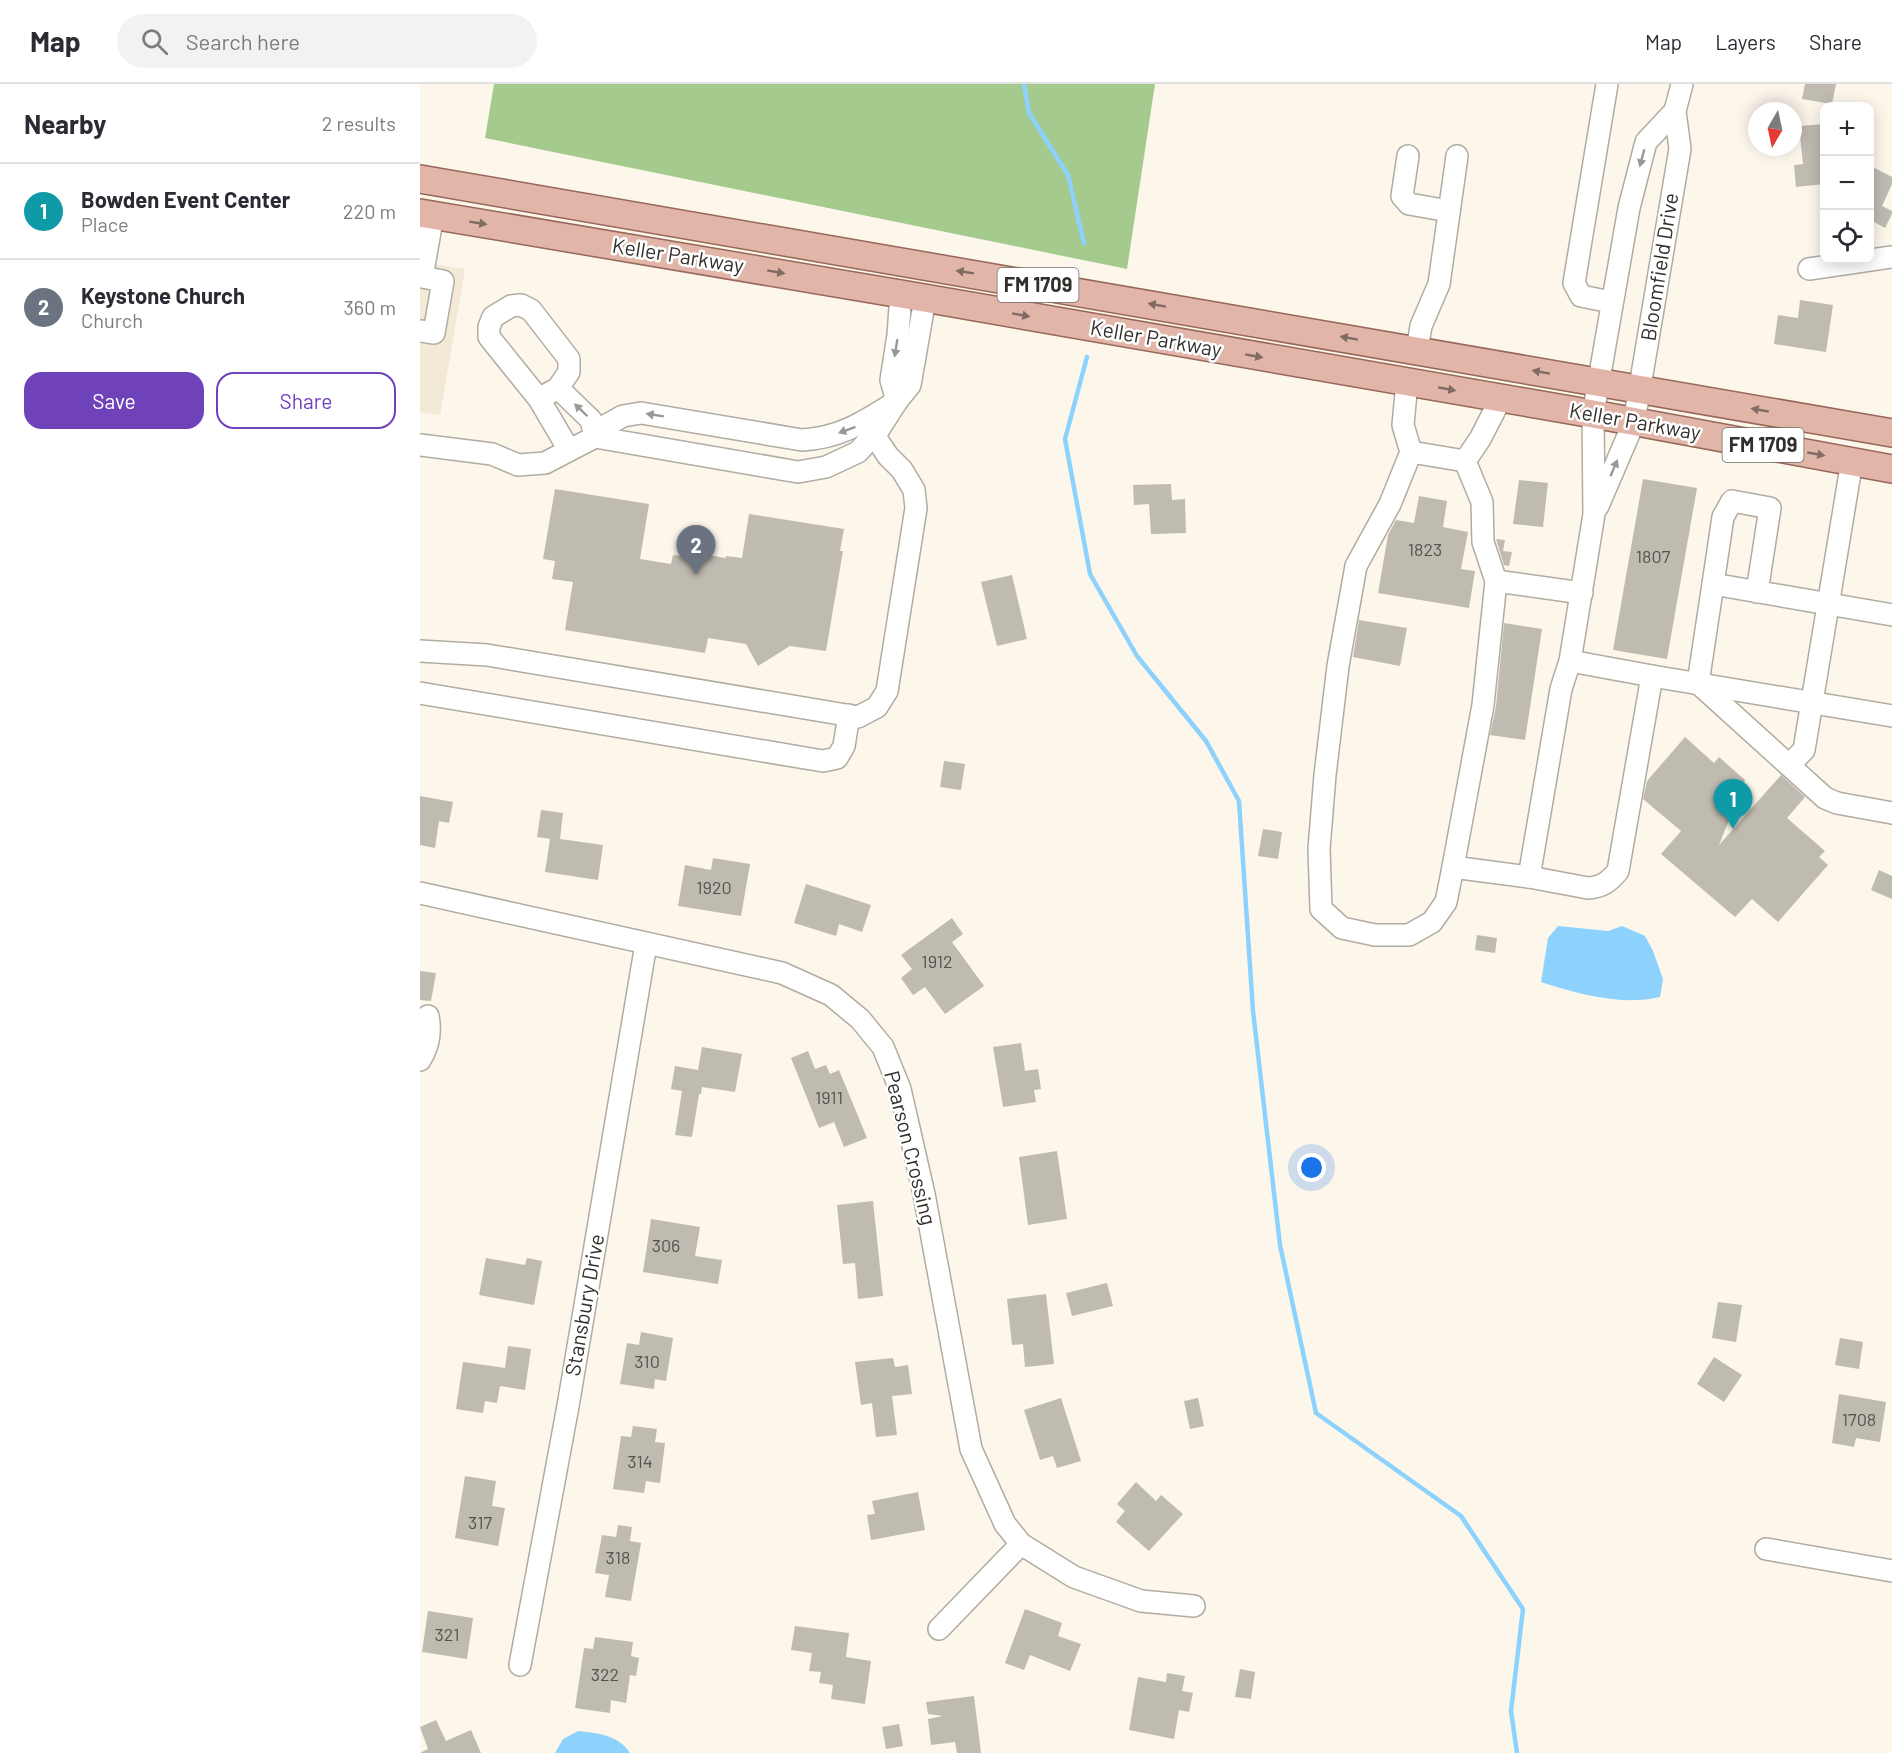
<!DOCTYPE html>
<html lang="en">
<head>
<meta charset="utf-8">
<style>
	body { margin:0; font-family:Barlow,sans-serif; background:#f2f2f3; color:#2b2b33 }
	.controls { position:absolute; right:18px; top:18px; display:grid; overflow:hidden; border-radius:12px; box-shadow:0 3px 15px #0003 }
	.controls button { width:54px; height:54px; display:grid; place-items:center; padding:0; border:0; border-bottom:2px solid #e1e1e2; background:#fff; color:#2b2b33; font:30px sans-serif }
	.compass { position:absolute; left:1328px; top:18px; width:54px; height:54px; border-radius:50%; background:#fff; box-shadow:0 3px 15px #0003; rotate:189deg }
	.you { position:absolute; left:892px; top:1084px; width:21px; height:21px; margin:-15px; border:4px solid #fff; border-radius:50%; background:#1a73e8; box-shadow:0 0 0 9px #1a73e833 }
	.badge { display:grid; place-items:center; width:39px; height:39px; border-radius:50%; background:#7042ba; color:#fff; font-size:20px; font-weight:700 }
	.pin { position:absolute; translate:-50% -50px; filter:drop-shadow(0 2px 3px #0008) }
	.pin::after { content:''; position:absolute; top:32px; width:21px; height:18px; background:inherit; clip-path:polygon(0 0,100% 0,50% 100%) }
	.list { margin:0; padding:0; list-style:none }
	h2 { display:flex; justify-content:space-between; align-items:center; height:78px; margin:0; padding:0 24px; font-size:26px }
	h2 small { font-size:20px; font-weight:400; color:#7c7c81 }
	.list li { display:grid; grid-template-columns:39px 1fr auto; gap:18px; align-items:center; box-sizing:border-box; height:96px; padding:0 24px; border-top:2px solid #e1e1e2 }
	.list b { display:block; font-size:22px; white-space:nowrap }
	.list p { margin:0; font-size:20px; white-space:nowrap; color:#7c7c81 }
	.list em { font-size:20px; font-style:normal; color:#7c7c81 }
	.actions { display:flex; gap:12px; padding:18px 24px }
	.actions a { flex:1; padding:14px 0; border:2px solid #7042ba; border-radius:18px; text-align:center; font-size:21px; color:#7042ba }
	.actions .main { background:#7042ba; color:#fff }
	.icon { flex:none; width:33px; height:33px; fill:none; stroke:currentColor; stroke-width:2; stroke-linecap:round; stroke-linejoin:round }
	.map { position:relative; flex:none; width:1472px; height:1669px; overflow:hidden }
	header { display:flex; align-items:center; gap:36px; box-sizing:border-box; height:84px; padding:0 30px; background:#fff; border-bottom:2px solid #e1e1e2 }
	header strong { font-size:28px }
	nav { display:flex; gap:33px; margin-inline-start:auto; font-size:21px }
	.search { width:420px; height:54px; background:#f2f2f3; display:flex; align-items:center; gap:15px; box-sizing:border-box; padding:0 21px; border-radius:33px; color:#7c7c81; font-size:22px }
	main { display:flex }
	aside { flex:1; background:#fff }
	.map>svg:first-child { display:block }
	.built { fill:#f2e9d7 }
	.forest { fill:#a5ca8e }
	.water { fill:#8dd2fd }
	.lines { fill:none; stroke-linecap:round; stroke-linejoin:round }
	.stream { stroke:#8dd2fd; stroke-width:4.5 }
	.building { fill:#c0bbb0 }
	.minor-casing { stroke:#b1aca2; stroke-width:24 }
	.major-casing { stroke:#976758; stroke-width:30 }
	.minor { stroke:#fff; stroke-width:21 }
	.major { stroke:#e1b6a9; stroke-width:27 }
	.oneway { fill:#989896 }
	.oneway2 { fill:#816c64 }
	.labels { text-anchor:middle; stroke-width:5; stroke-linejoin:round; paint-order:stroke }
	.number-label { font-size:18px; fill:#56534d }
	.shield { fill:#fff; stroke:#706e6b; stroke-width:1.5 }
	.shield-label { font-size:20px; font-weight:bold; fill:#32302c }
	.street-label { font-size:21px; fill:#32302c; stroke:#fff }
</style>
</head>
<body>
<header>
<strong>Map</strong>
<div class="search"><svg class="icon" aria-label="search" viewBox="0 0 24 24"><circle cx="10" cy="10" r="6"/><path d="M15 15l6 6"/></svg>Search here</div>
<nav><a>Map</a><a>Layers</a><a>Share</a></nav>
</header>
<main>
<aside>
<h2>Nearby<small>2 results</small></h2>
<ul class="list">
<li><span class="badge" style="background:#0f9aa8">1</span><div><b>Bowden Event Center</b><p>Place</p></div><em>220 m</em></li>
<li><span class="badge" style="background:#6b7280">2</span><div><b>Keystone Church</b><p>Church</p></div><em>360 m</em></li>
</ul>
<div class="actions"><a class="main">Save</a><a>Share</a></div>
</aside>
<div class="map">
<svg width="1472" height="1669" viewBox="0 0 1472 1669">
	<rect width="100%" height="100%" fill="#fcf6eb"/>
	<path class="built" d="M0,178L45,185L20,331L0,328Z"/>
	<path class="forest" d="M74,0H735L707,185L65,54Z"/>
	<g class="water">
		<path d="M1138,842L1188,847L1202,842L1225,852L1233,867L1243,895L1240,913C1200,922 1159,910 1121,898L1128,854Z"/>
		<path d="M158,1647C177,1649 199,1651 210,1669H135L143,1655Z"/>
	</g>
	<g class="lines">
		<g class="stream">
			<path d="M604,0L609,29L648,91L664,159"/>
			<path d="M667,273L645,355L670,490L717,572L786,657L819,717L833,927L860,1161L896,1329L1041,1432L1103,1525L1091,1627L1097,1669"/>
		</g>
	</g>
	<g class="building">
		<path d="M1385,0H1416L1412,20L1382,15Z"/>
		<path d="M1404,40V100L1376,103L1374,81L1383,80L1379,42Z"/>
		<path d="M1449,81L1472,93V100L1462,122L1472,127V130L1465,144L1454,138L1449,149Z"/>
		<path d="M1380,216L1413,221L1406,268L1354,260L1358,231L1378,234Z"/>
		<path d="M1223,395L1277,404L1247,575L1193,566Z"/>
		<path d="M1099,396L1128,399L1123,443L1093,440Z"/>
		<path d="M751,400L752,416L765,415L766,449L731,450L729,420L714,421L713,401Z"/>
		<path d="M135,405L229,420L220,475L251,480L253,471L262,472V467L306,474V472L322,474L329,430L424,445L420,467H423L406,567L370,562L338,582L326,560L288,554L285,569L145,546L153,498L132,495L135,477L123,475Z"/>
		<path d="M999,412L1027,417L1023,443L1048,448L1041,485L1055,487L1049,524L958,509L968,451L976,436L994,439Z"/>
		<path d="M1076,455L1085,456L1083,467L1092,468L1089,482L1084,481Z"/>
		<path d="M592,491L607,555L577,562L561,498Z"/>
		<path d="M939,536L987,544L980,582L933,573Z"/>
		<path d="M1084,539L1122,545L1105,656L1070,651L1076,622Z"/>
		<path d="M1265,653L1294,679L1299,673L1325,696L1299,761L1361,691L1385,713L1367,734L1405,767L1399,773L1408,781L1358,838L1332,815L1315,833L1241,770L1261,747L1223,715L1227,697Z"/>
		<path d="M524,677L545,680L541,706L520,703Z"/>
		<path d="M0,712L33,718L29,739L19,737L15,764L0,761Z"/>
		<path d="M121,726L143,729L140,755L183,761L178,796L125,788L130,755L117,753Z"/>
		<path d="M843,745L862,748L858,775L838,772Z"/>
		<path d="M293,774L330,780L321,832L258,822L265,781L291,786Z"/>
		<path d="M1459,786L1472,792V815L1451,806Z"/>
		<path d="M386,800L451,821L442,848L419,840L416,852L374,839Z"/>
		<path d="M532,834L543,850L532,858L564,902L525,930L505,903L493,911L481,894L492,885L481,871Z"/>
		<path d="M1057,851L1077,854L1075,869L1055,866Z"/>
		<path d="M0,887L16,889L11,917L0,916Z"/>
		<path d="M601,959L605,987L618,985L621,1005L614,1006L616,1018L583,1023L573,963Z"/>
		<path d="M282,963L322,970L315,1008L282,1003L281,1010H279L272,1053L255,1051L262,1007L251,1005L255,982L278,986Z"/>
		<path d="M388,967L395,985L406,981L410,990L419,986L447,1054L424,1063L414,1038L399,1044L371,974Z"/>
		<path d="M637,1067L647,1135L608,1141L599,1073Z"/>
		<path d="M453,1117L463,1212L438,1215L435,1179L423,1180L417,1121Z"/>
		<path d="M231,1135L280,1143L275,1172L302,1176L298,1200L223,1188Z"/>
		<path d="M66,1174L105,1181L107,1174L122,1177L114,1221L59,1211Z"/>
		<path d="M687,1199L693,1222L652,1232L646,1209Z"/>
		<path d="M626,1210L634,1280L605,1283L603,1260L592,1261L587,1215Z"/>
		<path d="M1298,1218L1322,1221L1316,1258L1292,1254Z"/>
		<path d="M221,1248L253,1254L246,1297L235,1295L234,1305L200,1300L207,1259L219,1261Z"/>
		<path d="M1420,1254L1443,1258L1439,1285L1415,1281Z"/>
		<path d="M88,1262L111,1265L105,1306L80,1302L77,1319L65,1317L63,1329L36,1325L43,1278L85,1284Z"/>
		<path d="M1294,1273L1322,1291L1304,1318L1277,1300Z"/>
		<path d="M473,1274L475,1283L488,1281L492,1310L472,1312L477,1351L456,1353L452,1319L441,1321L435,1278Z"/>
		<path d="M1419,1310L1466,1318L1460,1358L1436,1354L1434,1363L1412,1359Z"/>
		<path d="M641,1314L661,1377L637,1384L633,1372L620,1376L604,1326Z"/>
		<path d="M778,1314L784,1342L770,1345L764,1317Z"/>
		<path d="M213,1342L237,1345L235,1358L245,1359L240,1399L226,1397L224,1409L193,1405L201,1352L211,1353Z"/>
		<path d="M45,1392L76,1397L72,1422L85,1424L78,1462L35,1454Z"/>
		<path d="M716,1398L736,1417L741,1411L763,1430L729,1467L696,1438L705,1427L697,1420Z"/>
		<path d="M498,1408L505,1446L451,1456L447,1431L455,1430L452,1417Z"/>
		<path d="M198,1441L212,1443L210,1457L221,1459L211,1517L185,1513L189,1491L175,1489L182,1451L196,1453Z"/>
		<path d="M605,1525L642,1539L638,1552L661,1560L650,1587L610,1571L604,1586L585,1579Z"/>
		<path d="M8,1527L53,1534L47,1575L2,1568Z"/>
		<path d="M375,1542L429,1549L426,1573L451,1577L445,1620L411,1615L413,1601L399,1599L401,1588L389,1587L392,1569L371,1566Z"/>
		<path d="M175,1553L213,1558L211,1572L219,1574L216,1592L210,1591L206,1619L191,1616L190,1629L155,1624L164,1564L173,1565Z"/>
		<path d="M820,1585L835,1588L831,1615L815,1613Z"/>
		<path d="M747,1589L765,1592L762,1607L773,1609L769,1628L759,1626L754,1655L709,1646L718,1593L746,1598Z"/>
		<path d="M554,1612L561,1669H537L535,1658L511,1661L508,1635L523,1632L508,1630L506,1618Z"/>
		<path d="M16,1636L26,1657L51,1646L61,1669H0L8,1665L0,1643Z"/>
		<path d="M479,1640L483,1662L466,1665L462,1643Z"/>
	</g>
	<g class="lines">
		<g class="minor-casing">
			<g id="minor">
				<path d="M1187,0L1154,199L1161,212L1191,218"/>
				<path d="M988,72L982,112L989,120L1029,127"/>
				<path d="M1389,185L1472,173"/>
				<path d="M0,247L14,249L23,197L2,193L13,131"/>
				<path d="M997,266L1001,242L1019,200L1037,72"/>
				<path d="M987,298L983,341L991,368L1045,377L1060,355L1081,314"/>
				<path d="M138,304L171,336L175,353"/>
				<path d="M119,315L138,304L149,288V275L111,226L101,221L91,222L73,233L69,243V253L119,315L149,366"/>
				<path d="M477,317L471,296L478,251L481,210"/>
				<path d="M175,353L378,388L406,383L438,368L459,345L477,317L490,301L505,215"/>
				<path d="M0,361L72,370L98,381L125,379L175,353L187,341L203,332L221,329L382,356C421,354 445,337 477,317"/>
				<path d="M991,368L970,420L936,482L918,582L905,691L899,765L901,825L922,844L955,851H989L1012,838L1026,818L1033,783"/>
				<path d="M1045,377L1062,418L1063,458L1076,497"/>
				<path d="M1178,422L1214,338L1260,65L1255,27L1262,0"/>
				<path d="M1293,500L1303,433L1312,417L1350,424L1337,508"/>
				<path d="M1472,531L1293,500L1278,599L1405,714L1417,719L1472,729"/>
				<path d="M0,567L67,571L438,633L457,623L467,607L496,424L494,406L482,386L468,372L454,351"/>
				<path d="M1150,577L1232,592L1198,787C1189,798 1182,803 1168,804L1109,793L1141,605L1150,577L1174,430L1173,330L1209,124L1226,58L1255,27"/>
				<path d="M1232,592L1472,632"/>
				<path d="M0,609L403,677L417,674L424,662L429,631"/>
				<path d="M1369,681L1384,666L1432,377"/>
				<path d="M1109,793L1033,783L1063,621L1076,497L1162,509"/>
				<path d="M0,809L362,889L411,911L440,935L463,963L480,1005L504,1110L551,1365L585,1440L601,1460L654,1493L721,1517L774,1522"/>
				<path d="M0,976C9,962 11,947 8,932"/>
				<path d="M1346,1465L1472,1487"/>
				<path d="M519,1545L601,1460"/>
				<path d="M100,1581L148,1322L226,860"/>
			</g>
		</g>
		<g class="major-casing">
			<g id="major">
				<path d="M0,95L1472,349"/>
				<path d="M0,129L481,210L1173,330L1472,385"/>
			</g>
		</g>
		<use href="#minor" class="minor"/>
		<use href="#major" class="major"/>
	</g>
	<defs><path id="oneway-solid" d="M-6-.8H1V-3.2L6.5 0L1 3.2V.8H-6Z" transform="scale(1.5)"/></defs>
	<g class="oneway">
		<use href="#oneway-solid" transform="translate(1222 74) rotate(105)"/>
		<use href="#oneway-solid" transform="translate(476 264) rotate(99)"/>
		<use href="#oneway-solid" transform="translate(161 326) rotate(-136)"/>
		<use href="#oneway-solid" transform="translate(235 331) rotate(-171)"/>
		<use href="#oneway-solid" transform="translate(427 346) rotate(160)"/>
		<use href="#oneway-solid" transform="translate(1194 384) rotate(-67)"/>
	</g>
	<g class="oneway2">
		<use href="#oneway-solid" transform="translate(58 139) rotate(9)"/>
		<use href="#oneway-solid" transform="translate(356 188) rotate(10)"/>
		<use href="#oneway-solid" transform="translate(545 188) rotate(-171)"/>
		<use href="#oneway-solid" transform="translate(737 221) rotate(-170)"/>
		<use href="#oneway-solid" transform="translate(601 231) rotate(10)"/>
		<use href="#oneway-solid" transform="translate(929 254) rotate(-170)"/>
		<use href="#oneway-solid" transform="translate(834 272) rotate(10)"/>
		<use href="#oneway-solid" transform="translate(1121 288) rotate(-170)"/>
		<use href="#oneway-solid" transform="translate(1027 305) rotate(10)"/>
		<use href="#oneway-solid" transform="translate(1340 326) rotate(-170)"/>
		<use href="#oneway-solid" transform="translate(1396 370) rotate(10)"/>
	</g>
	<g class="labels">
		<g class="number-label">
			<text x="1005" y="472">1823</text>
			<text x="1233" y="479">1807</text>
			<text x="294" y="810">1920</text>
			<text x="517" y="884">1912</text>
			<text x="409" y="1020">1911</text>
			<text x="246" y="1168">306</text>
			<text x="227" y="1284">310</text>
			<text x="1439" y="1342">1708</text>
			<text x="220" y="1384">314</text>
			<text x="60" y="1445">317</text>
			<text x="198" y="1480">318</text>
			<text x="27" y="1557">321</text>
			<text x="185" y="1597">322</text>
		</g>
		<g class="shield">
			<rect x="577.5" y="184" width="81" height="34" rx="4.5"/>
			<rect x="1302.5" y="344" width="81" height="34" rx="4.5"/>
		</g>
		<g class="shield-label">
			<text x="618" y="208">FM 1709</text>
			<text x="1343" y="368">FM 1709</text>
		</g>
		<g class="street-label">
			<text transform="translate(258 172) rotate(9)" y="7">Keller Parkway</text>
			<text transform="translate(1240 183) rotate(-81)" y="7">Bloomfield Drive</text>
			<text transform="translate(736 255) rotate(10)" y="7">Keller Parkway</text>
			<text transform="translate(1215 338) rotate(10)" y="7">Keller Parkway</text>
			<text transform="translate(490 1064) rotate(76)" y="7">Pearson Crossing</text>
			<text transform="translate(165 1221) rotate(-80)" y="7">Stansbury Drive</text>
		</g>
	</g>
</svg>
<div class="controls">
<button>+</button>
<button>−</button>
<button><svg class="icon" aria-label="locate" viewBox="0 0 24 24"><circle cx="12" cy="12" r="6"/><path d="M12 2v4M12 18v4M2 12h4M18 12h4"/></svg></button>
</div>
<svg class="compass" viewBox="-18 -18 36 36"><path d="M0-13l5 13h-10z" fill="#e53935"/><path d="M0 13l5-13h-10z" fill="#7c7c81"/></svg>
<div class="you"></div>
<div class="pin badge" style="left:1313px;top:745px;background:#0f9aa8">1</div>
<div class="pin badge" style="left:276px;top:491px;background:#6b7280">2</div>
</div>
</main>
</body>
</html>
